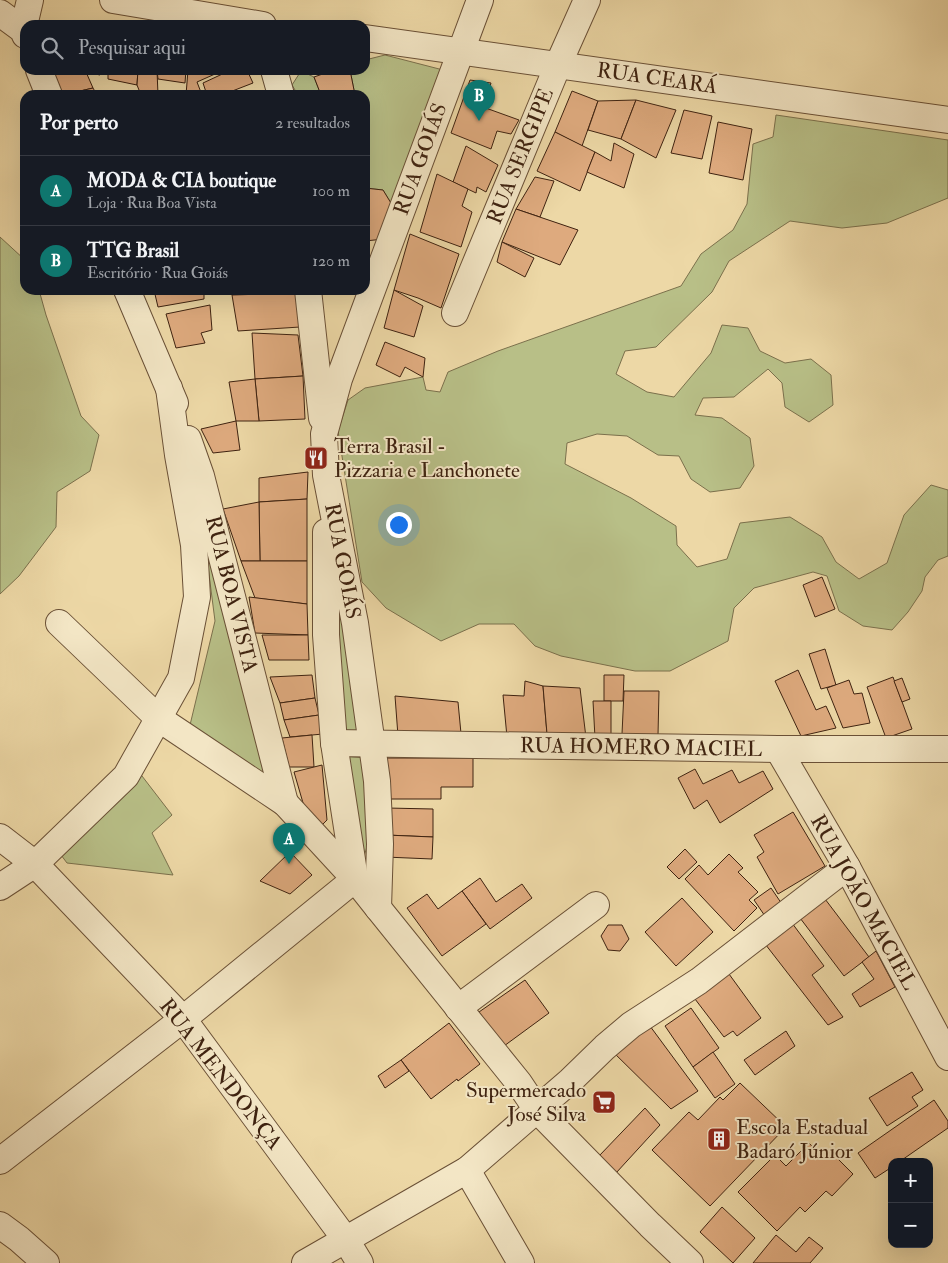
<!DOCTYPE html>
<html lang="pt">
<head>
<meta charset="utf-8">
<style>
	body { margin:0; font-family:"IM FELL Double Pica",serif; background:#242831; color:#f1f3f6 }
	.controls { position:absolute; right:15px; bottom:15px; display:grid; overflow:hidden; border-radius:10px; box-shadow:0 5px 20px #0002 }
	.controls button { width:45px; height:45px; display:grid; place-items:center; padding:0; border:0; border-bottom:1px solid #363941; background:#171b24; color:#f1f3f6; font:25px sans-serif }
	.you { position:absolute; left:398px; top:524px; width:18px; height:18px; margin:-12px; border:4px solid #fff; border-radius:50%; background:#1a73e8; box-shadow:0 0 0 8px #1a73e833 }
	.badge { display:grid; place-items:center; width:32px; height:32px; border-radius:50%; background:#0f766e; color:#fff; font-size:16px; font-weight:700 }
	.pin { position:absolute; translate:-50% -41px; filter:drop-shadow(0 1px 2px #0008) }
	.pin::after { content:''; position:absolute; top:26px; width:18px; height:15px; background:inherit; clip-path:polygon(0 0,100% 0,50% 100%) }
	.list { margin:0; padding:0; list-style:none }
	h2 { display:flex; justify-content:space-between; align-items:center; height:65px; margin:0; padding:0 20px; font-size:21px }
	h2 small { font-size:16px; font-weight:400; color:#9ea1a6 }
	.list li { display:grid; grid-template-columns:32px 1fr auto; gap:15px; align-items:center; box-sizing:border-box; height:70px; padding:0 20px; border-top:1px solid #363941 }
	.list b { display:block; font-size:19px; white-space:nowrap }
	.list p { margin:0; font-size:16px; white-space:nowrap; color:#9ea1a6 }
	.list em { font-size:16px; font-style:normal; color:#9ea1a6 }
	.icon { flex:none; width:28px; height:28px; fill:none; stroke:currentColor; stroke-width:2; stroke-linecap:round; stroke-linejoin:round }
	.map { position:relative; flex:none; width:948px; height:1263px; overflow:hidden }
	.search { position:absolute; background:#171b24; box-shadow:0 5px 20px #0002; left:20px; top:20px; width:350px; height:55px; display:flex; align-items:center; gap:12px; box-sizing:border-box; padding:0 18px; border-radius:15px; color:#9ea1a6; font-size:19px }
	.panel { position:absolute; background:#171b24; box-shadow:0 5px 20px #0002; left:20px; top:90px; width:350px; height:205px; border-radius:15px }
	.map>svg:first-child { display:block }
	.green { fill:#b8bf87; stroke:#7b704c }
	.building { fill:#deaa7e; stroke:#3e2210 }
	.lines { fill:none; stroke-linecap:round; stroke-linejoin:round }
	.minor-casing { stroke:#6a5036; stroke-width:28 }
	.minor { stroke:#f3e6c5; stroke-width:26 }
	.labels { text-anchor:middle; stroke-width:4; stroke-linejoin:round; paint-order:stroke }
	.street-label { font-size:21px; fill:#3e2210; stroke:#f3e6c5 }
	.poi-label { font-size:21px; fill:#3e2210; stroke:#f3e6c5; text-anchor:start }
</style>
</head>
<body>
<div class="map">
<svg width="948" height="1263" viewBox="0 0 948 1263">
	<rect width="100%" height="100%" fill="#edd8a6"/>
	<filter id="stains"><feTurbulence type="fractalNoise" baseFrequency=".004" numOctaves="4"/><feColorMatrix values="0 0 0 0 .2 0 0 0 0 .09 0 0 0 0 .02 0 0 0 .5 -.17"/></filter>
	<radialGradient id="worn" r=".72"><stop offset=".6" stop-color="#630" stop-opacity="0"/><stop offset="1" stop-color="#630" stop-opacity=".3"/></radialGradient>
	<g class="green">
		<path d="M385,55L447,71L394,208L383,190L365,188V95H355L350,70H365V60Z"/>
		<path d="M301,71L314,77L321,95H298L292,85Z"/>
		<path d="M776,115L948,140V198L887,223L842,228L790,221L729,261L712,292L656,347L625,351L616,374L647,392L674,397L711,353L722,325L748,328L760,351L785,363L811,359L831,375L833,405L809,422L785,407L782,383L768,369L734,397L703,398L695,415L722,418L750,438L754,466L740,488L710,492L691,479L679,456L658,455L627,436L597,434L567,443L565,464L631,498L676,526L677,545L697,567L727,559L740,523L790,517L822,537L836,562L859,579L887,563L904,515L931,485L948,490V556L938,560L925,577L922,591L908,612L892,630L863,626L839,611L827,576L813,572L754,588L734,608L728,641L670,671H635L561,656L535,646L514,624H479L441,641L386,608L362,582L338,431L348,400L365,388L423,377L426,390L440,392L448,372L498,351L681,286L701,254L733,230L747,204L753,144L773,137Z"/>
		<path d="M0,237L25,260V290H39L46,315L81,416L99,435L90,471L57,492L56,527L19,576L0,594Z"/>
		<path d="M197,481L273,789L190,725L215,621Z"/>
		<path d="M336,568L361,732L341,733Z"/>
		<path d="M342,756L366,758L371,833L360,870Z"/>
		<path d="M132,763L172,815L152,833L173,875L67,863L49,839Z"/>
	</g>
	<g class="building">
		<path d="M58,23L80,25H58Z"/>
		<path d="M86,70H101L100,75L86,72Z"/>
		<path d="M108,70H138L137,85L108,79Z"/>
		<path d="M138,70H157L158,95H141L137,85Z"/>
		<path d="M157,70H186L185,83L158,79Z"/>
		<path d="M188,70H224L197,82L202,95H186Z"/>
		<path d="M231,70H247L253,83L222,95H207L203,83Z"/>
		<path d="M334,70H350L355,95H321L314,77Z"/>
		<path d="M53,71L86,72L93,88L63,95Z"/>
		<path d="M470,80L491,83L483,107L519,120L511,134L497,131L491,149L451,133Z"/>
		<path d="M93,88L97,95H63Z"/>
		<path d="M572,91L598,101L582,146L555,132Z"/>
		<path d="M636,100L621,139L588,130L598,101Z"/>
		<path d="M636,100L676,110L656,158L621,139Z"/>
		<path d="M684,110L712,116L702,159L671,153Z"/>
		<path d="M718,122L752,129L743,180L709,173Z"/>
		<path d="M555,132L595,152L580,191L537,171Z"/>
		<path d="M614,143L634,154L624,188L587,172L595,152L611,161Z"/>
		<path d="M466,146L498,165L486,192L477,187L476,193L453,182Z"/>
		<path d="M437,174L468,189L462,206L472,212L461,247L420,232Z"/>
		<path d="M535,177L554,181L540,217L516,209Z"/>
		<path d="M365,188L383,190L394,208L384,239L365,241Z"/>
		<path d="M516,209L578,230L560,265L502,242Z"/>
		<path d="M410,234L459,254L441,308L418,298L394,290Z"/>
		<path d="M502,242L534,258L525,277L497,262Z"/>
		<path d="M154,290H204V299L158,307Z"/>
		<path d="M394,290L423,306L414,337L384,328Z"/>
		<path d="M297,293L300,327L238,331L232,295Z"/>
		<path d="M210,305L212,330L201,333L205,343L176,348L166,314Z"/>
		<path d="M252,333L298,335L303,376L255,379Z"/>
		<path d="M385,342L425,358L423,377L405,367L400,377L376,365Z"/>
		<path d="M303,376L305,419L259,421L255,379Z"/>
		<path d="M255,379L259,421H236L229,382Z"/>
		<path d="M236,421L240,450L213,453L201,429Z"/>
		<path d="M308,472L307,499L259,502V478Z"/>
		<path d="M307,499V561H260L259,502Z"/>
		<path d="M259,502L260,561H241L223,509Z"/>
		<path d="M241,561H307V604L255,598Z"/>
		<path d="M822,577L835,609L815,617L803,585Z"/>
		<path d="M249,597L307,604L308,635L255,633Z"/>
		<path d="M262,635H308L309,660H269Z"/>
		<path d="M825,649L836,685L821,689L809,654Z"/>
		<path d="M798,670L816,710L826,706L836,728L801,736L775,681Z"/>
		<path d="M312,675L315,698L280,703L270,677Z"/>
		<path d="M604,675H624L623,701H604Z"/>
		<path d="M893,677L912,729L886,738L867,687Z"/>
		<path d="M902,678L910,699L902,702L894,681Z"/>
		<path d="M849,680L854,694L862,693L870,723L843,728L827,688Z"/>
		<path d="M525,681L543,686L548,746L507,737L503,695L524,696Z"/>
		<path d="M543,686L580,688L587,746H548Z"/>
		<path d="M624,691H659L658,735L622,734Z"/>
		<path d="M395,696L458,702L462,744L398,736Z"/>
		<path d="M315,698L319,715L284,720L280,703Z"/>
		<path d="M593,701H611V738H595Z"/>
		<path d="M319,715L323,734L290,737L284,720Z"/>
		<path d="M312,735L314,767H289L282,738Z"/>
		<path d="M383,758H473V787H441V799H383Z"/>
		<path d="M322,765L327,820L320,827L308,820L294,772Z"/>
		<path d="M695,769L703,784L732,770L739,783L763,771L773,789L720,823L707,800L694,809L678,778Z"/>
		<path d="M387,808L433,809V837L386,835Z"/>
		<path d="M793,812L825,866L778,894L757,857L764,852L754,835Z"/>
		<path d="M386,835L433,837L432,859L385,857Z"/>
		<path d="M685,849L697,862L679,879L667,867Z"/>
		<path d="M290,852L312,875L290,894L260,881Z"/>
		<path d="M729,854L743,868L738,872L758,892L749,900L757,908L734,931L685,879L699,865L708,875Z"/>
		<path d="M480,878L496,902L522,884L532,898L490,929L462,891Z"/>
		<path d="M771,888L784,907L767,919L754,900Z"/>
		<path d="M462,891L486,924L442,956L407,908L427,894L438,909Z"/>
		<path d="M822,895L869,957L844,976L797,914Z"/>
		<path d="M682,898L713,932L676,966L645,932Z"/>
		<path d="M789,919L824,966L812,975L843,1017L828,1025L762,940Z"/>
		<path d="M608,925H622L629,939L620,951L608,950L601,936Z"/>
		<path d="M876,951L895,987L860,1007L852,994L874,979L862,962Z"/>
		<path d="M729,974L761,1018L737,1036L733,1031L724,1037L695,999Z"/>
		<path d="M525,980L549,1013L504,1046L479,1012Z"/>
		<path d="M691,1008L719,1048L693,1067L665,1026Z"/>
		<path d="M647,1022L698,1091L671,1109L610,1049Z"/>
		<path d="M449,1023L480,1064L458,1081L457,1079L431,1099L401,1060Z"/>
		<path d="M786,1031L795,1046L755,1075L744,1060Z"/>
		<path d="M713,1052L735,1084L715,1098L693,1067Z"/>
		<path d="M401,1060L409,1071L385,1088L378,1076Z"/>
		<path d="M912,1072L923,1090L912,1097L918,1106L887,1126L869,1098Z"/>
		<path d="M740,1083L786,1127L710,1206L652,1150L689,1112L698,1120L720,1097L723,1100Z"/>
		<path d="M934,1100L948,1121V1128L899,1162H892V1167L875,1178L858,1153Z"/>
		<path d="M645,1108L660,1125L616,1173L599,1156Z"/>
		<path d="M809,1143L820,1155L827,1148L853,1174L832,1196L826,1191L805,1212L800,1207L777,1231L738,1192L775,1155L786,1166Z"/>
		<path d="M722,1207L755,1238L733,1263L700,1232Z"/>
		<path d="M776,1235L796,1252L809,1237L823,1248L810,1263H753Z"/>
	</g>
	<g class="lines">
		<g class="minor-casing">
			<g id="minor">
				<path d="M113,0L263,25"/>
				<path d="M0,13L23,30L25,35"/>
				<path d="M23,30L30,0"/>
				<path d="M365,38L948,120"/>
				<path d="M39,70L49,95"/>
				<path d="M274,70L281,95"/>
				<path d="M127,290L175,403"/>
				<path d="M308,290L322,418"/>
				<path d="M455,313L558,65L587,0"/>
				<path d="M188,439L201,476L285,803"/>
				<path d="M326,532V635L334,743L355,879"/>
				<path d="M59,623L158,718L285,803L355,879L378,908L519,1083L537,1110L650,1225L690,1263"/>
				<path d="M334,743L778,749H948"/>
				<path d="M778,749L847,867L948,1057"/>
				<path d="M0,837L35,864L183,1019L346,1240L360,1263"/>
				<path d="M0,887L35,864L126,776L181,678L197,597L194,545L178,455L169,388"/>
				<path d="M378,908L380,844L377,781L355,623L326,475L324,434L339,379L480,0"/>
				<path d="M458,1008L596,905"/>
				<path d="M0,1161L183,1019L355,879"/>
				<path d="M467,1170L521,1263"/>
				<path d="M0,1225L19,1239L46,1263"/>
				<path d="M305,1263L467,1170L570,1081L605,1047L631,1025L699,981L847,867"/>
			</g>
		</g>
		<use href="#minor" class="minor"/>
	</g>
	<defs>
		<g id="restaurant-square" transform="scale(1.25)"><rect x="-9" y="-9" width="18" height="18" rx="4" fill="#8f2418" stroke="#f3e6c5"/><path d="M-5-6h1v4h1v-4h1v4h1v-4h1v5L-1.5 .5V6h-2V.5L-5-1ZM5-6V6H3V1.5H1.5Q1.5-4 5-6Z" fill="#fff"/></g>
		<g id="supermarket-square" transform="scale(1.25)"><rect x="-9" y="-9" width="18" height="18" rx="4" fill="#8f2418" stroke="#f3e6c5"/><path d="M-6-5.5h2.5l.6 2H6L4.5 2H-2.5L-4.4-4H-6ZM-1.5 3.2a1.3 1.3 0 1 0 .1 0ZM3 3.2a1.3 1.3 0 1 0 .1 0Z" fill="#fff"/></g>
		<g id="building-square" transform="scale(1.25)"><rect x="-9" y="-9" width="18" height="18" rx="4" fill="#8f2418" stroke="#f3e6c5"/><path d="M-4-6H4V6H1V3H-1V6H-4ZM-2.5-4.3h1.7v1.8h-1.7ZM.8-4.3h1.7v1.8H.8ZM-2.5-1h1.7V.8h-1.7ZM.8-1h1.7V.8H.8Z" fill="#fff"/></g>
	</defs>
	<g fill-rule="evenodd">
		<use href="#restaurant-square" x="316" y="458"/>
		<use href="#supermarket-square" x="604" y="1102"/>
		<use href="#building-square" x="719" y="1139"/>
	</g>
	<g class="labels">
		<g class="street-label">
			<text transform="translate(657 78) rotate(8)" y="7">RUA CEARÁ</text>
			<text transform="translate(520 156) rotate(-68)" y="7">RUA SERGIPE</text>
			<text transform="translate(420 159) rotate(-70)" y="7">RUA GOIÁS</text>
			<text transform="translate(343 561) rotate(79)" y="7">RUA GOIÁS</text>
			<text transform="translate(232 594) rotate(76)" y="7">RUA BOA VISTA</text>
			<text transform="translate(641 747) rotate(1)" y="7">RUA HOMERO MACIEL</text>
			<text transform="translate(864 902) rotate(61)" y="7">RUA JOÃO MACIEL</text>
			<text transform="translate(221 1074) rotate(52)" y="7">RUA MENDONÇA</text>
		</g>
		<g class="poi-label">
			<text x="334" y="453">Terra Brasil -<tspan x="334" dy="24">Pizzaria e Lanchonete</tspan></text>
			<text x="586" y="1097" text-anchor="end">Supermercado<tspan x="586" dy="24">José Silva</tspan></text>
			<text x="736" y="1134">Escola Estadual<tspan x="736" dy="24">Badaró Júnior</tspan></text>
		</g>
	</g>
	<rect width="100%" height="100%" filter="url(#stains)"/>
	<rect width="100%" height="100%" fill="url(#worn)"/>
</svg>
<div class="controls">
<button>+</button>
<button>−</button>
</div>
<div class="you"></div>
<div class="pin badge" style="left:289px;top:864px">A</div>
<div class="pin badge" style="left:479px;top:121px">B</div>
<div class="search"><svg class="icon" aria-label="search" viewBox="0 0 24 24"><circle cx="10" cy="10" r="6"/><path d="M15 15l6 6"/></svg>Pesquisar aqui</div>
<section class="panel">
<h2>Por perto<small>2 resultados</small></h2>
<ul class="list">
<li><span class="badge">A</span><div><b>MODA &amp; CIA boutique</b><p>Loja · Rua Boa Vista</p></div><em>100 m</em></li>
<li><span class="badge">B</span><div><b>TTG Brasil</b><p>Escritório · Rua Goiás</p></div><em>120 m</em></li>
</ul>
</section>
</div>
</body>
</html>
